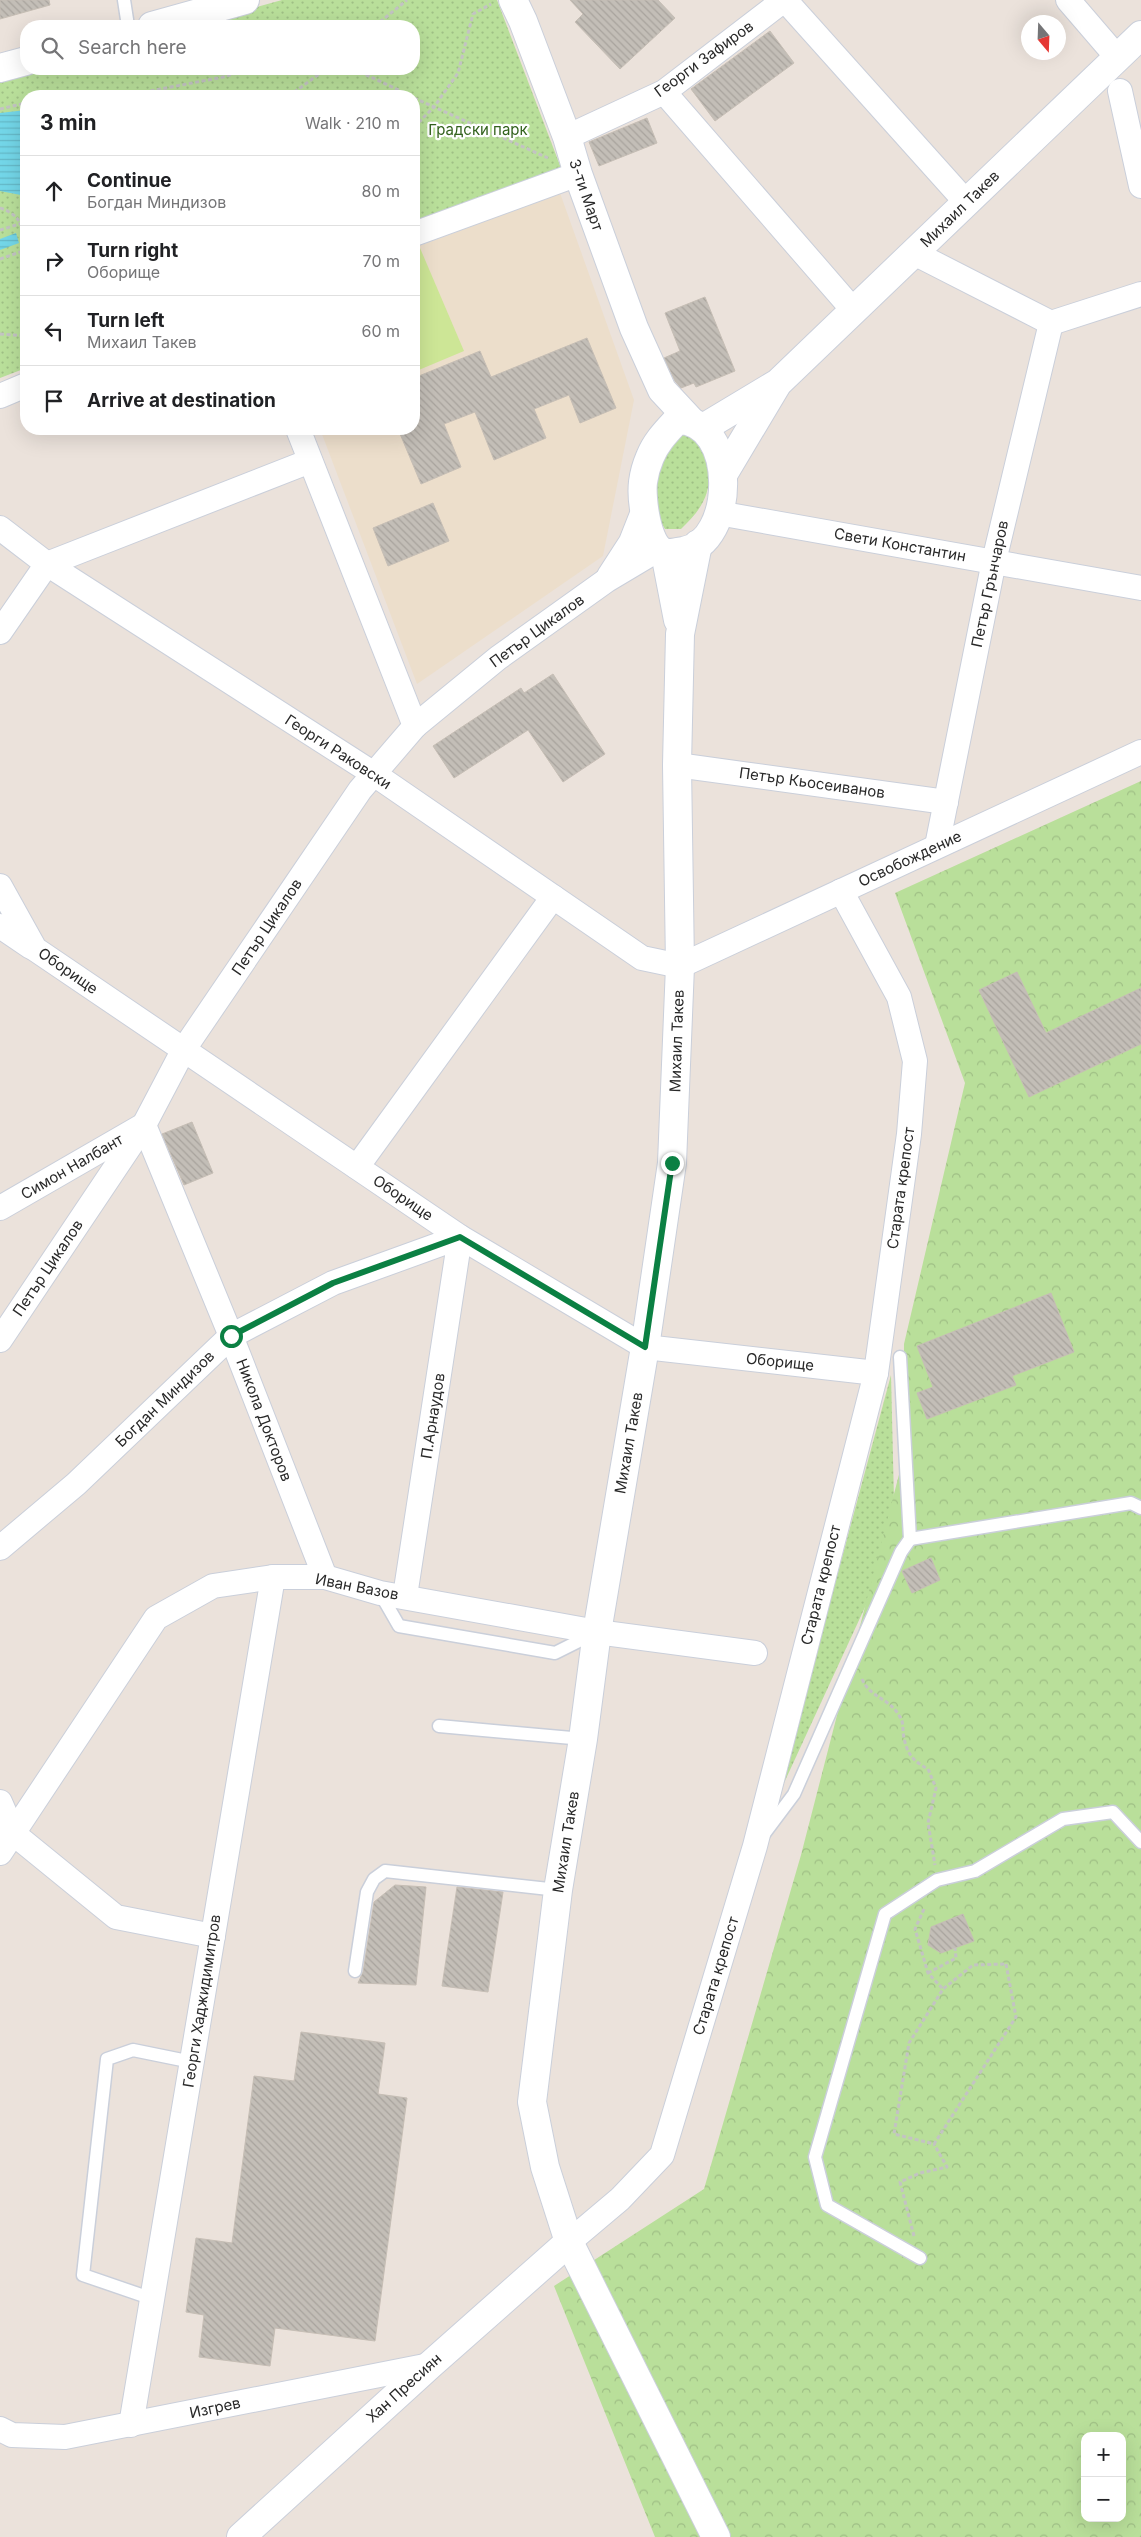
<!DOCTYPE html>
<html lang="en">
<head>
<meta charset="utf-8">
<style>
	body { margin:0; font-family:Inter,sans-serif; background:#f6f6f6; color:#202124 }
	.controls { position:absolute; right:15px; bottom:15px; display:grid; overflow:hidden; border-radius:10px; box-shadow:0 5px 20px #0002 }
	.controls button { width:45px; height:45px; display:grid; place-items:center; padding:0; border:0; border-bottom:1px solid #e0e0e0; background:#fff; color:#202124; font:25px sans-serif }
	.compass { position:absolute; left:1021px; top:15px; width:45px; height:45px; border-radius:50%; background:#fff; box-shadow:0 5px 20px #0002; rotate:161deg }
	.stop { position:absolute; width:15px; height:15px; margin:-11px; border:4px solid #0b8043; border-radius:50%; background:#fff }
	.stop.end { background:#0b8043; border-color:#fff; box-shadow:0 1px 5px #0008 }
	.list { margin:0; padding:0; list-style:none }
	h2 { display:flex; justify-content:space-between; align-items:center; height:65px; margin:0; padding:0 20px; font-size:21px }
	h2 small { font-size:16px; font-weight:400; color:#757577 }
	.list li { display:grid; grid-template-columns:32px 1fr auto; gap:15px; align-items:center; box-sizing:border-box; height:70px; padding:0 20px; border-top:1px solid #e0e0e0 }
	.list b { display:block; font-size:19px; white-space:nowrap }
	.list p { margin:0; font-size:16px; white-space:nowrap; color:#757577 }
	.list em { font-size:16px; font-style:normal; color:#757577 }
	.icon { flex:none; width:28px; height:28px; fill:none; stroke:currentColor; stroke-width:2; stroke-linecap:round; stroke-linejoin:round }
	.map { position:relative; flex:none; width:1141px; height:2537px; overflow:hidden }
	.search { position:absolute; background:#fff; box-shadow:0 5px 20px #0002; left:20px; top:20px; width:400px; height:55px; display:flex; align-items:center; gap:12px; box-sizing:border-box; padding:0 18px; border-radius:20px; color:#757577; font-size:19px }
	.panel { position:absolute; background:#fff; box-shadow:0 5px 20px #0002; left:20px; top:90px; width:400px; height:345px; border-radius:20px }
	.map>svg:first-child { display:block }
	.education { fill:#ecdecb }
	.grass { fill:url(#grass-dots) }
	.forest { fill:url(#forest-crowns); fill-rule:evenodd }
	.pitch { fill:#cde696 }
	.water { fill:url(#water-rules) }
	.building { fill:url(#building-back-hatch); stroke:#c6beb5 }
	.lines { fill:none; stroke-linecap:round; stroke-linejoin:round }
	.lane-casing { stroke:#cacfda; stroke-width:15 }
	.street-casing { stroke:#cacfda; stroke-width:26 }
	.secondary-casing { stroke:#cacfda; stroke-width:30 }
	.path { stroke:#c3c3c3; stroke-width:3; stroke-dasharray:4 2.5; stroke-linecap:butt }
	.lane { stroke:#fff; stroke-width:12 }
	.street { stroke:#fff; stroke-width:24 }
	.secondary { stroke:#fff; stroke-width:28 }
	.route { stroke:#0b8043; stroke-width:6 }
	.labels { text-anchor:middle; stroke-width:4.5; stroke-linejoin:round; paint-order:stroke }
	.street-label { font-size:15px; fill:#292929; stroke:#fff }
	.park-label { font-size:15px; fill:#33621d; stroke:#fff }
</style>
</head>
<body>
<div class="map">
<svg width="1141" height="2537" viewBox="0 0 1141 2537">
	<defs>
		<pattern id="grass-dots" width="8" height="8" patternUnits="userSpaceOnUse" patternTransform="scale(1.25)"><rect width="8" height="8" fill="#b9df9a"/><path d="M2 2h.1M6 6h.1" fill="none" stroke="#9fbf85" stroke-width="1.8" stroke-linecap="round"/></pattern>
		<pattern id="forest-crowns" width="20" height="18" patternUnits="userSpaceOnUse" patternTransform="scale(1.25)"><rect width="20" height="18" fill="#b9df9a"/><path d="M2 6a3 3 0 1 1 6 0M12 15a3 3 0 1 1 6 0" fill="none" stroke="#9fbf85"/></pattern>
		<pattern id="water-rules" width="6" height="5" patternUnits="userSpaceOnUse" patternTransform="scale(1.25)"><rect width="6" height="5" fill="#73d6e8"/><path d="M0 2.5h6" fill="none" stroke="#64b8c7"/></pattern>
		<pattern id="building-back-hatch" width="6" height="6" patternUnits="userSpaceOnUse" patternTransform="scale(1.25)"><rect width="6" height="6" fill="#c3beb7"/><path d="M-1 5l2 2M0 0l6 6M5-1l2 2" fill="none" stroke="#a8a39d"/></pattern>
	</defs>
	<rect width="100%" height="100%" fill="#ebe2db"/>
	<path class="education" d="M560,193L634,400L603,556L417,684L320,429H414V248Z"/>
	<g class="grass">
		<path d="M282,0H497L561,168L414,223V96H26V368L0,378V80L38,69H414V26H189Z"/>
		<path d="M685,428L704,434C710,479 717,495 681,529H665C650,507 651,469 665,447C670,440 679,434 685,428Z"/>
		<path d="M891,1375L895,1542L778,1796Z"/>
	</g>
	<path class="forest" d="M1141,781V2537H655L554,2286L704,2189L801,1855L903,1459L904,1344L965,1083L895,893ZM1085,2436H1122V2518H1085Z"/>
	<path class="pitch" d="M420,248L464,351L414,372V251Z"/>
	<g class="water">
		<path d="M26,110V196L0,191V113Z"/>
		<path d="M16,233L19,243L0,250V239Z"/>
	</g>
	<g class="building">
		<path d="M0,0H49L50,5L0,19Z"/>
		<path d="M570,0H658L675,18L620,69L575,22L583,14Z"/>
		<path d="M770,31L794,63L715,121L691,89Z"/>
		<path d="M647,118L657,143L599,166L589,142Z"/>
		<path d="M705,297L735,371L696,387L694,383L681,388L675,381L664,358L680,351L665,313Z"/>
		<path d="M587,338L616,408L580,423L569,395L534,409L546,438L494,460L475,412L444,424L461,467L421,484L398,429H414V378L480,351L491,377Z"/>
		<path d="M433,503L449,541L388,566L373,528Z"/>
		<path d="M553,674L605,754L563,782L528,730L454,778L433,746L521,688L524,693Z"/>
		<path d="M1017,972L1046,1033L1141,988V1044L1029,1097L979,990Z"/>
		<path d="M192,1122L213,1173L184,1185L162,1134Z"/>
		<path d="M1051,1293L1074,1352L1012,1376L1016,1385L927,1419L917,1393L933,1387L917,1346Z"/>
		<path d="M931,1558L940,1580L912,1593L902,1571Z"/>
		<path d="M395,1885L426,1887L416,1985L358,1983L363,1972L374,1902Z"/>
		<path d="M457,1887L503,1892L488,1992L442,1986Z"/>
		<path d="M963,1914L974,1941L941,1953L928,1945L931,1927Z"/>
		<path d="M301,2032L385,2043L378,2094L407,2098L375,2341L275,2328L270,2366L199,2357L204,2315L186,2312L196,2238L232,2243L254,2076L294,2081Z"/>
	</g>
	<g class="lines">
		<g class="lane-casing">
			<g id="lane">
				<path d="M124,0L128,26"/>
				<path d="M910,1539L1131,1503L1141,1508"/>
				<path d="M380,1593L399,1626L555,1653L593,1634"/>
				<path d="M439,1726L583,1739"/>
				<path d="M764,1834L794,1794L901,1552L910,1539L900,1357"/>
				<path d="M355,1971L367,1892L374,1879L385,1871L558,1890"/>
				<path d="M920,2258L827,2205L815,2157L885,1914L937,1880L975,1871L1063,1819L1113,1812L1141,1842"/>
				<path d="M153,2299L83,2275L107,2059L133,2050L192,2062"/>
			</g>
		</g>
		<g class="street-casing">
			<g id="street">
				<path d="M785,0L966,202"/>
				<path d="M1068,0L1117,57"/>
				<path d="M1120,91L1141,186"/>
				<path d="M664,92L854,311"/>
				<path d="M567,137L664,92L784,0"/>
				<path d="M414,234L578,174"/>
				<path d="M914,253L1051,323L994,561L937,846"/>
				<path d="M1051,323L1141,294"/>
				<path d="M0,396L26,385"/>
				<path d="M298,429L415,726"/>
				<path d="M718,513L1141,588"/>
				<path d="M0,528L47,564L374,774L642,958L680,966L1141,752"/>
				<path d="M609,576L631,542L644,509"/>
				<path d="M0,632L47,564L310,461"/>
				<path d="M677,765L946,802"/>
				<path d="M0,886L35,949L460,1237L645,1347L876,1373"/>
				<path d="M0,926L31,947"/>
				<path d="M357,1167L553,897"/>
				<path d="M0,1208L144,1125L231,1336L325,1577"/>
				<path d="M0,1340L144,1125L184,1049L360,790L415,726L498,658L607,580L659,549"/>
				<path d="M0,1548L76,1484L231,1336L333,1283L460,1237L405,1596"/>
				<path d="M0,1802L14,1834L116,1917L213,1936"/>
				<path d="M0,1853L156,1618L213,1586L273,1577H325L380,1593L597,1632L755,1653"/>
				<path d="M569,2242L620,2199L662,2155L755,1846L876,1373L909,1134L915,1061L899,997L841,891"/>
				<path d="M131,2425L273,1577"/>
				<path d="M0,2429L12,2435L65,2437L430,2365"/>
			</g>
		</g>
		<g class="secondary-casing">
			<g id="secondary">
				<path d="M513,0L523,21L567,137L578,174L634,328L662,390L690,420"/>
				<path d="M152,26L245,0"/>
				<path d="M0,68L26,61"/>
				<path d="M677,420C739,419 736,544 683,551C677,552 669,554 664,552C647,547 641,498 643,482C644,474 647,464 650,457C656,442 666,432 677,420Z"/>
				<path d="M703,428L778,383L1141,35"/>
				<path d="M724,473L776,386"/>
				<path d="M698,544L680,634L677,765L680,966L672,1163L645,1347L597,1632L583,1739L558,1890L532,2102L545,2167L569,2242L716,2537"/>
				<path d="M665,553L678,620"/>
				<path d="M241,2537L430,2365L569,2242"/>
			</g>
		</g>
		<g class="path">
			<path d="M375,26L407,0"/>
			<path d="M354,69L411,96"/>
			<path d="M125,96L223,77L250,69"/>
			<path d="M289,96L326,69"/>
			<path d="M414,98L548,158"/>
			<path d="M0,109L26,103"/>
			<path d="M414,127L434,107L458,73L473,14L491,4"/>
			<path d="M0,208C15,213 20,220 26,234"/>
			<path d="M0,230L26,222"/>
			<path d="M0,259L26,250"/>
			<path d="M0,334L26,336"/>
			<path d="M862,1679C871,1699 889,1697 900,1717C903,1721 903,1727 903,1732C906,1752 911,1760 928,1769L936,1788L928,1823L935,1865"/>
			<path d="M924,1909L915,1929L928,1973L943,1989"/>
			<path d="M1006,1964L1016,2017L934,2144L894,2134L909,2043L943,1989L973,1965Z"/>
			<path d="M928,1973L956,1958L955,1948"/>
			<path d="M914,2236L900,2182L920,2173L947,2167L934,2144"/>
		</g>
		<use href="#lane" class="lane"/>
		<use href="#street" class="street"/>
		<use href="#secondary" class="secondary"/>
	</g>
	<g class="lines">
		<path class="route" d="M231,1336L333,1283L460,1237L645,1347L672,1163"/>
	</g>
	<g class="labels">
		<g class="street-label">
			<text transform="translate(704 59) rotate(-36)" y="5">Георги Зафиров</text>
			<text transform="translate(586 195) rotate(71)" y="5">3-ти Март</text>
			<text transform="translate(960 209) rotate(-44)" y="5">Михаил Такев</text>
			<text transform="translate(900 545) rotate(10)" y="5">Свети Константин</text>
			<text transform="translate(990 584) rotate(-78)" y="5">Петър Грънчаров</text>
			<text transform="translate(537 631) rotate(-36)" y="5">Петър Цикалов</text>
			<text transform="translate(338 752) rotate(33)" y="5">Георги Раковски</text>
			<text transform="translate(812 783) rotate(8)" y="5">Петър Кьосеиванов</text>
			<text transform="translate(910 859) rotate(-25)" y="5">Освобождение</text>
			<text transform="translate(267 927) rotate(-56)" y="5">Петър Цикалов</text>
			<text transform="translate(68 971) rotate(35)" y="5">Оборище</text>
			<text transform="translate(677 1041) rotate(-88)" y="5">Михаил Такев</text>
			<text transform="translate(72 1167) rotate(-30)" y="5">Симон Налбант</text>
			<text transform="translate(901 1188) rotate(-82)" y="5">Старата крепост</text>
			<text transform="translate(403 1198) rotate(34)" y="5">Оборище</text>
			<text transform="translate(48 1268) rotate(-56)" y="5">Петър Цикалов</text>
			<text transform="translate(780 1362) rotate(6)" y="5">Оборище</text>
			<text transform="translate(165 1399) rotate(-44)" y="5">Богдан Миндизов</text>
			<text transform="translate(433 1416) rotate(-81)" y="5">П.Арнаудов</text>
			<text transform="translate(264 1420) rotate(69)" y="5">Никола Докторов</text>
			<text transform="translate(629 1443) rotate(-80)" y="5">Михаил Такев</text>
			<text transform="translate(821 1585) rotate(-76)" y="5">Старата крепост</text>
			<text transform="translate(357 1587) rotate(11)" y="5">Иван Вазов</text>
			<text transform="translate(566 1842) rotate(-81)" y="5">Михаил Такев</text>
			<text transform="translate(716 1976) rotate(-73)" y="5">Старата крепост</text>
			<text transform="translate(202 2001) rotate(-81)" y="5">Георги Хаджидимитров</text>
			<text transform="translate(404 2388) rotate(-42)" y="5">Хан Пресиян</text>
			<text transform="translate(215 2408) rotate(-12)" y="5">Изгрев</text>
		</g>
		<g class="park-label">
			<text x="478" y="135">Градски парк</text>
		</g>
	</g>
</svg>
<div class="controls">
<button>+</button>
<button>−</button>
</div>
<svg class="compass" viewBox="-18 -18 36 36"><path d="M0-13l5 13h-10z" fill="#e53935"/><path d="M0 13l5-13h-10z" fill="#757577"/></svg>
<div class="stop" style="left:231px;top:1336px"></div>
<div class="stop end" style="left:672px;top:1163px"></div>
<div class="search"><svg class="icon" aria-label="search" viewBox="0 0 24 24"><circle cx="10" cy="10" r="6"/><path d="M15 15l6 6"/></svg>Search here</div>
<section class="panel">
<h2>3 min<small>Walk · 210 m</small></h2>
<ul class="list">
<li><svg class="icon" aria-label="ahead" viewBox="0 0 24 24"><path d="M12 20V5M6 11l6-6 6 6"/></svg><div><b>Continue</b><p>Богдан Миндизов</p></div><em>80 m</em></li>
<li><svg class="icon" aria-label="right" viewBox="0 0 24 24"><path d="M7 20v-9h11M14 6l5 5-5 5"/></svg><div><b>Turn right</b><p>Оборище</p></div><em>70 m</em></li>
<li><svg class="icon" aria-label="left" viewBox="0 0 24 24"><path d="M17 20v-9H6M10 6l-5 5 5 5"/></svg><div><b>Turn left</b><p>Михаил Такев</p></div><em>60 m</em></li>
<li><svg class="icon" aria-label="arrive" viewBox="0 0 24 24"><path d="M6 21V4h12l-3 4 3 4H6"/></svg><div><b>Arrive at destination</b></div></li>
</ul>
</section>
</div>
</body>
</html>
